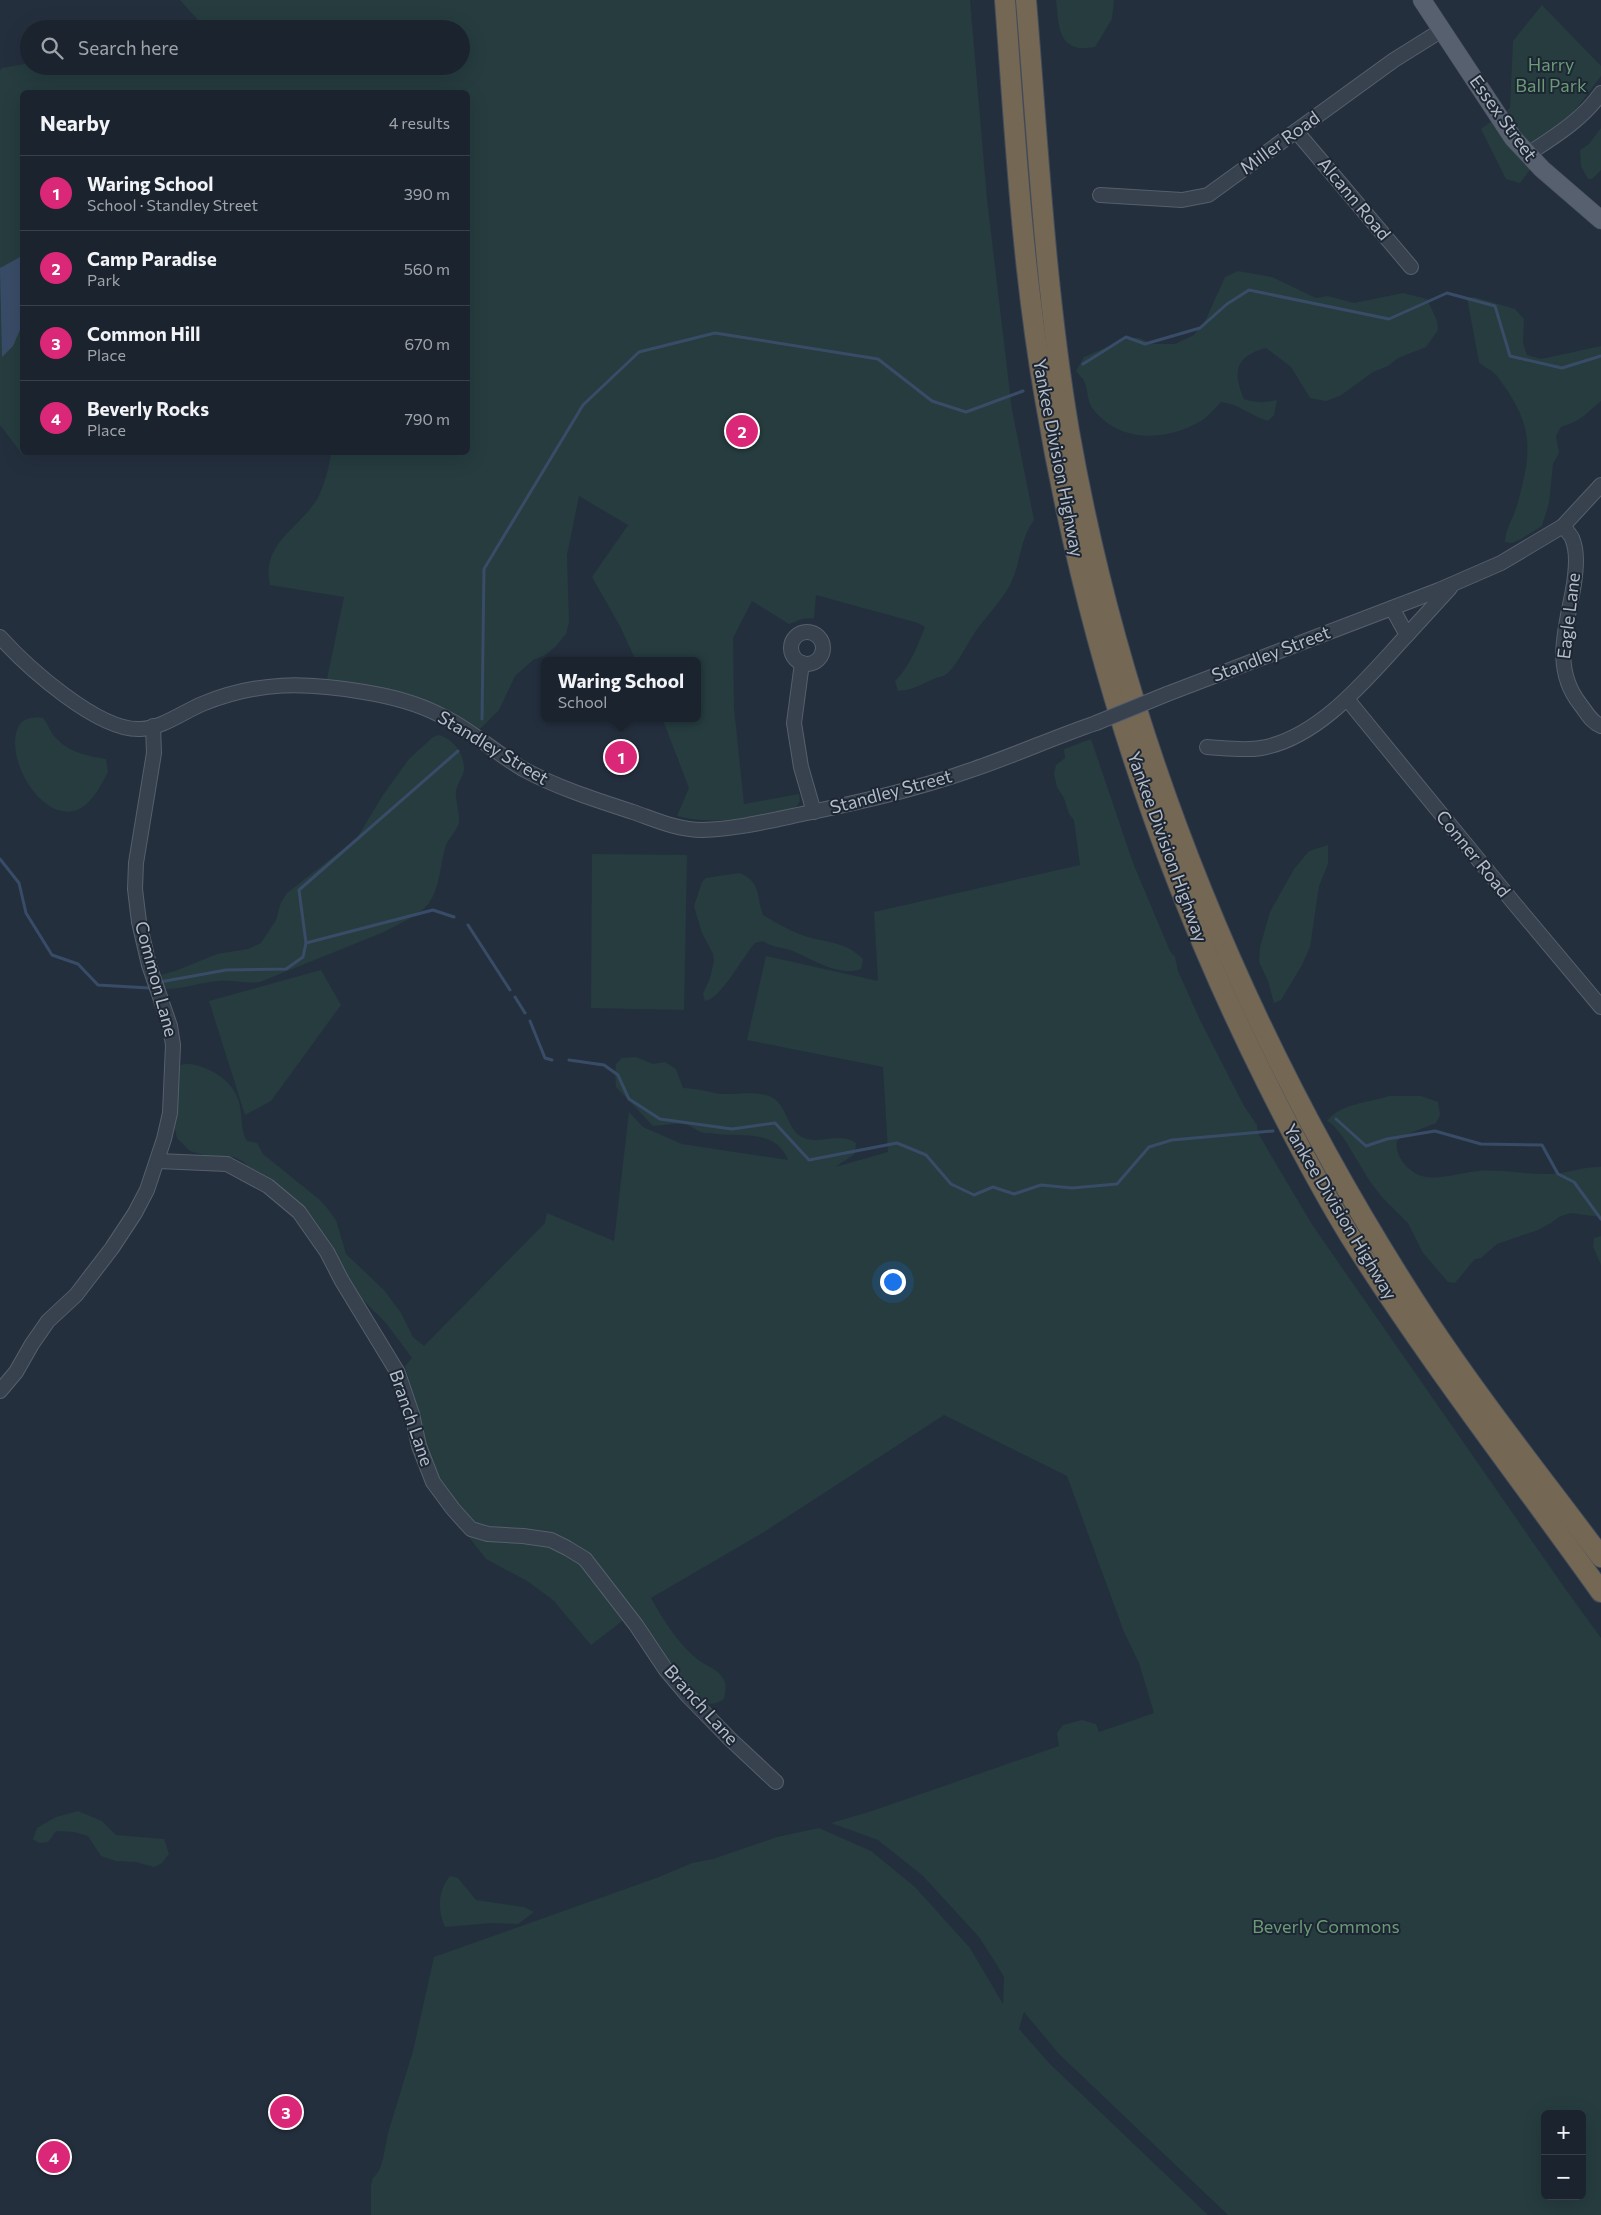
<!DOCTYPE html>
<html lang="en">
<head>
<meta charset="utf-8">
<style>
	body { margin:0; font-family:Commissioner,sans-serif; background:#242b36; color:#f1f3f6 }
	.controls { position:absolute; right:15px; bottom:15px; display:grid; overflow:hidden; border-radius:8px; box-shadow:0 5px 20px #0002 }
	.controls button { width:45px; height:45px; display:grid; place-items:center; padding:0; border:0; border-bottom:1px solid #39404a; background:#1b232e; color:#f1f3f6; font:25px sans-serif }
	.you { position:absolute; left:892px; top:1281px; width:18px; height:18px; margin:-12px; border:4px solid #fff; border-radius:50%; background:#1a73e8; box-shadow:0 0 0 8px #1a73e833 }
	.badge { display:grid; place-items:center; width:32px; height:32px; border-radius:50%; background:#db2777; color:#fff; font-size:16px; font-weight:700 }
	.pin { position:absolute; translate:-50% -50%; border:2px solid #fff; box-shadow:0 1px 5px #0006 }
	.popup { position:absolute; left:541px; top:657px; width:160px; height:65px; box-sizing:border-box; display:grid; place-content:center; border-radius:8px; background:#1b232e; filter:drop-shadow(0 1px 4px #0005); font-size:16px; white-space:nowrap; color:#a0a4aa }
	.popup b { font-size:19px; color:#f1f3f6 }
	.popup::after { content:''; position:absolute; left:50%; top:100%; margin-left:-10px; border:10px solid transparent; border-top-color:#1b232e }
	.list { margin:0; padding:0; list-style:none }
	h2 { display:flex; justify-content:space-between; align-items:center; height:65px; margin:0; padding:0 20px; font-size:21px }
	h2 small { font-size:16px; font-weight:400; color:#a0a4aa }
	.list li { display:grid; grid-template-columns:32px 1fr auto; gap:15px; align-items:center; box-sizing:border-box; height:75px; padding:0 20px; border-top:1px solid #39404a }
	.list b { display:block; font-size:19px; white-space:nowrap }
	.list p { margin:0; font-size:16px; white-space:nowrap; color:#a0a4aa }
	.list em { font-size:16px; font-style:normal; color:#a0a4aa }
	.icon { flex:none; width:28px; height:28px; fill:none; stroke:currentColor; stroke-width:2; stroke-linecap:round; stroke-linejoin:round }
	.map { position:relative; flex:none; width:1601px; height:2215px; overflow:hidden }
	.search { position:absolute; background:#1b232e; box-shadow:0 5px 20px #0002; left:20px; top:20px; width:450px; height:55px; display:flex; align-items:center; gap:12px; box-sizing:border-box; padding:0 18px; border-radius:28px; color:#a0a4aa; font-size:19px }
	.panel { position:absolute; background:#1b232e; box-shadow:0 5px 20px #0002; left:20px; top:90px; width:450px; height:365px; border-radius:8px }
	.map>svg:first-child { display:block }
	.green { fill:#263c3f; fill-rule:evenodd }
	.water { fill:#394c67 }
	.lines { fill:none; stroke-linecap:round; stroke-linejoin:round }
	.stream { stroke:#394c67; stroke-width:3 }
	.minor-casing { stroke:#565f6c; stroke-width:16 }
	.major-casing { stroke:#414a57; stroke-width:19 }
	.highway-casing { stroke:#434c59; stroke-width:22 }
	.minor { stroke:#38414e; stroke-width:14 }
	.major { stroke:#56606e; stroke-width:18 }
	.highway { stroke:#746855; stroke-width:20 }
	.minor-bridge-casing { stroke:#565f6c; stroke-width:16; stroke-linecap:butt }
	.minor-bridge { stroke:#38414e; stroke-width:14 }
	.labels { text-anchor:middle; stroke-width:4; stroke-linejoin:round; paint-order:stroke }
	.park-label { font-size:18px; fill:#6b9a76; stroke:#1d2633 }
	.street-label { font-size:18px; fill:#b4bcc9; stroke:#1d2633 }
</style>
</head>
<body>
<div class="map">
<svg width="1601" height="2215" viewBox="0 0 1601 2215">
	<rect width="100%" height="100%" fill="#242f3e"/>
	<g class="green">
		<path d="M180,0H970L987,199L1012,410L1034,520C1021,537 1021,559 1013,578C1007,595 989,613 978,628C968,641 958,666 945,675C942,677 937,677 934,679C919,685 916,689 898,691L895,681C910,666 917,647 925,627L918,623L816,595L814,618L802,619L789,624L752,601L733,638L734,708L744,804L799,794L800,801L797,806L790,810C751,817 716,826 677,816L689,788L662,718H697V661H636L620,626L592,577L628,525L579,496L567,555L569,622L566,634L555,647L544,656L533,660L515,676L499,710L479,730H471L382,692L327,679L344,597L270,585C261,544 297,530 316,501C323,491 330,464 331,453L468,452V92H22V454L0,425V70L2,68L29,63V66H461V29H206Z"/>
		<path d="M1056,0H1114L1112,19L1095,47C1058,54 1059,28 1056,0Z"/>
		<path d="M1542,5L1601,66V76L1520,183L1506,179L1481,129L1510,108L1513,41Z"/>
		<path d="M1601,128V170L1592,179H1588L1581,166L1580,150L1589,144Z"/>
		<path d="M1238,271L1272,277L1316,298L1328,296L1354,303L1403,293L1427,299L1437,321L1438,330L1426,347L1398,358L1388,366L1373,372L1340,396L1326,401L1310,398L1291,367L1266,348C1236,356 1232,371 1244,399C1256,403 1265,403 1277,400L1274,415L1268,421C1251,416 1239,404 1221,402C1215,408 1209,416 1201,421C1167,441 1120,444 1093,409C1087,401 1088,392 1085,383C1083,378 1079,375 1076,371L1084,357L1128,338H1139L1153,344H1175L1194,335L1206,319L1225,277Z"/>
		<path d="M1474,297L1515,309L1524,319L1523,343L1527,355L1541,359L1601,346V401C1583,416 1584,419 1561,427L1556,436L1559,453L1553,464L1549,503L1542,526L1521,539L1512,543L1505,542C1505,529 1515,515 1518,502C1533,447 1533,424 1497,376C1493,370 1484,368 1479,362L1467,298Z"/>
		<path d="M37,717L43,718C48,724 50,732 56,738C68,752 88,756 106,759L108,772C101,785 94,800 81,808C44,829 0,754 20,724C23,719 31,718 37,717Z"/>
		<path d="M439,735C453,739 465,754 464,770C463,777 457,784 456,791C455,801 460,812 459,822C457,832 447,839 445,848C440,866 440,887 429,903C418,917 399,923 384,932L260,982C246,984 233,980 220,981C199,982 183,990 161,989L157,976L178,970L217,954L248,949L261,943L276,920L281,902L287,893L357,838L383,795L409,759L433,737Z"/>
		<path d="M1091,739L1133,863L1170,951L1175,957L1178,971L1200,1020L1244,1106L1257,1125L1258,1133L1269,1152L1313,1226L1564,1587L1601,1638V2215H1228L1059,2054L1024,2012L1019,2029L1049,2063L1208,2215H371V2185L373,2178L379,2171L383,2159L388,2133L413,2051L434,1957L659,1877L692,1863L713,1859L777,1837L819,1828L871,1851L915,1887L970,1948L1003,2004L1004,1977L997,1965L979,1937L923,1876L878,1840L831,1823L869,1812L1059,1746L1057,1733L1063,1725L1082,1720L1096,1724L1099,1732L1154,1713L1139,1663L1124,1632L1067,1476L944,1415L764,1532L651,1598C663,1620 678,1643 697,1659C707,1667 718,1668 724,1680C727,1685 725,1693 724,1699C718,1703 713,1705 706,1703C689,1698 640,1635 626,1618L591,1645L553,1600L527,1581L486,1559L442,1503L405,1366L412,1358L386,1323L361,1298L313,1218L255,1176L244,1162L234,1157L218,1159L190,1151L177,1138L174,1125L179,1066C187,1061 197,1065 205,1068C226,1077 240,1091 241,1114C242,1124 242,1133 247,1141L257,1143L263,1154L320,1200L327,1208L336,1220L346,1254L384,1290L401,1313L413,1337L424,1346L545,1223L547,1213L614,1241L629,1112L643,1127L682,1144L788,1160C776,1129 741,1137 716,1134C711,1133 705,1134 701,1132C694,1129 691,1125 683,1124C673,1123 663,1126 653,1126L616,1087L615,1072L616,1064L622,1058L636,1057L653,1064L665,1062L676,1069L683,1088C696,1088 708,1092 721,1094C737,1095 765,1089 777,1101C788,1112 789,1132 804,1138C822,1145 838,1131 856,1143L855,1154L835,1167L888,1152L883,1067L747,1040L766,956L878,981L874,912L1080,865L1074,820L1069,814L1064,798L1057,787L1054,774L1056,765L1065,758L1064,749ZM1545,2114H1582V2196H1545Z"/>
		<path d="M1328,845V864L1319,886L1310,947L1302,965L1281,1000L1274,1003L1268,981L1259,962L1260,947L1270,912L1294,869L1309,851Z"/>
		<path d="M592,854L687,855L684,1010L591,1008Z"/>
		<path d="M739,873C761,881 756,895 763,915C775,922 788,930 802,935C824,943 846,941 863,959L861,969C840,977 813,960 793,951C783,947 773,948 763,941L755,943C743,956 722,998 705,1001L703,994L710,978L714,961L713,954L702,933L694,906L702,882L706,878Z"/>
		<path d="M321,970L341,1005L271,1101L245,1115L209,1001Z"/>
		<path d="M1389,1096H1421L1438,1102L1440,1115L1436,1123L1403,1136L1397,1141C1394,1155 1408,1172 1422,1176C1436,1181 1463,1172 1479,1171C1503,1169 1527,1175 1552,1174C1569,1173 1584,1166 1601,1167V1217L1570,1213L1559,1217L1551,1223L1538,1230L1497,1244L1481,1258L1475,1259L1455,1283L1448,1282L1423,1253L1408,1223L1381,1196L1369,1180L1343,1137L1332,1124L1327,1121C1341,1103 1368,1103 1389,1096Z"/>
		<path d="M1601,1236V1265L1593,1246L1594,1238Z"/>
		<path d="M78,1811L102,1821L116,1835L164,1839L169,1854L162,1863L154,1867L136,1862L116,1861L101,1856L88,1836L74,1832L56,1831L48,1842L39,1843L33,1839L37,1828L56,1817Z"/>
		<path d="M450,1876L458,1878L476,1900L524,1907L534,1912L518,1924L492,1923L445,1927C437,1909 438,1891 450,1876Z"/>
	</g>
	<path class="water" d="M22,256V325L13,346L2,357L0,268Z"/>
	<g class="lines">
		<g class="stream">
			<path d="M1083,364L1126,337L1145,344L1200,328L1227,304L1249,290L1389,319L1447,293L1495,306L1510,356L1562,368L1601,356"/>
			<path d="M482,719L484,569L583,405L639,352L715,333L878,359L932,401L966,412L1023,391"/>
			<path d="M0,859L19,883L26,913L52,955L78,964L98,985L149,988L152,986"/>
			<path d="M468,925L510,990"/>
			<path d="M306,943L433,910L454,917"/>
			<path d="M160,982L226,970L286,969L303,957L306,943L299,890L458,751"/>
			<path d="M515,997L525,1013"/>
			<path d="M530,1021L545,1058L552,1060"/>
			<path d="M569,1060L604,1065L618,1075L629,1099L660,1119L732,1129L775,1123L809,1160L897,1143L926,1155L951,1184L974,1195L993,1187L1014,1194L1041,1185L1072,1188L1117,1184L1149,1147L1172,1140L1273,1131"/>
			<path d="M1336,1119L1366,1146L1387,1139L1435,1131L1481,1144L1542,1145L1558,1174L1574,1182L1601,1219"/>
		</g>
		<g class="minor-casing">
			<g id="minor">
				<path d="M1296,131L1411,267"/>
				<path d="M1528,154C1555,136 1582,120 1601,93"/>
				<path d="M1100,195L1182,200L1208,195L1394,60L1442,30"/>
				<path d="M1563,526C1566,530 1570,534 1572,538C1578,552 1576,569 1574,584C1567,626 1551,667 1580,704C1587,713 1591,722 1601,726"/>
				<circle cx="807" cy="648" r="16"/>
				<path d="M1407,635L1450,588"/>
				<path d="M0,637C27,667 99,732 141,729C162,728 183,712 202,704C258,681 305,682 364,692C389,696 416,703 438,714C469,728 494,752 523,769C558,788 596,800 633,812C656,820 678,830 702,830C736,829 769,821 802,814C860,802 918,789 974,769C1015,755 1055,737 1096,723"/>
				<path d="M802,663L794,723L801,767L814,812"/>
				<path d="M1167,694L1439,590L1501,563L1563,526L1601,485"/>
				<path d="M1347,699L1513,902L1601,1007"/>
				<path d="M1207,747C1225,748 1244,751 1261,748C1320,738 1368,677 1407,635L1392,608"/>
				<path d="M158,1161L227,1164L268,1186L299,1212L327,1252L342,1281L398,1373L412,1414L419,1446L433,1482L453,1509L471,1529L488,1534L523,1536L551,1540L567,1548L585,1559L636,1625L666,1670L688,1696L730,1739L776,1782"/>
				<path d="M0,1391L16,1372L32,1344L48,1321L76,1295L112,1248L135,1213L147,1190L164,1139L170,1113L173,1045L170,1026L149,965L139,922L135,889L136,863L154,753L153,726"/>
			</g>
		</g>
		<g class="major-casing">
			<path id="major" d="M1422,0L1513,138L1542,169L1601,220"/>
		</g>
		<g class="highway-casing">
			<g id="highway">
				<path d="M1005,0C1015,133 1022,267 1045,398C1085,636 1159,868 1267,1083C1293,1135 1320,1187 1350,1236C1427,1359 1517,1474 1601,1592"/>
				<path d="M1026,0C1038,144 1045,289 1069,431C1124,745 1251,1051 1425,1317C1479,1399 1542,1478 1601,1557"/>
			</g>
		</g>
		<use href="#minor" class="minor"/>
		<use href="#major" class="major"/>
		<use href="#highway" class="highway"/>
		<g class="minor-bridge-casing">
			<path id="minor-bridge" d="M1096,723L1167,694"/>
		</g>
		<use href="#minor-bridge" class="minor-bridge"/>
	</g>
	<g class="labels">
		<g class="park-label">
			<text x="1551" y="71">Harry<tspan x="1551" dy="21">Ball Park</tspan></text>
			<text x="1326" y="1933">Beverly Commons</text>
		</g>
		<g class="street-label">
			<text transform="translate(1503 118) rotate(54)" y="6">Essex Street</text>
			<text transform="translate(1280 143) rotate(-36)" y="6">Miller Road</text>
			<text transform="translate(1354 199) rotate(50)" y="6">Alcann Road</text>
			<text transform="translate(1058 458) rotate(79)" y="6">Yankee Division Highway</text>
			<text transform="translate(1569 616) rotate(-83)" y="6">Eagle Lane</text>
			<text transform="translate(1271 654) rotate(-21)" y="6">Standley Street</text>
			<text transform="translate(493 748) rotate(31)" y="6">Standley Street</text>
			<text transform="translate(891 792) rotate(-15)" y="6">Standley Street</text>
			<text transform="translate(1167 847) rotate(70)" y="6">Yankee Division Highway</text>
			<text transform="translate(1473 854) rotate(51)" y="6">Conner Road</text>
			<text transform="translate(156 979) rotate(75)" y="6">Common Lane</text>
			<text transform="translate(1340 1212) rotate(59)" y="6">Yankee Division Highway</text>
			<text transform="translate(411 1418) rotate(71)" y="6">Branch Lane</text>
			<text transform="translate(701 1705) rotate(48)" y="6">Branch Lane</text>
		</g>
	</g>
</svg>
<div class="controls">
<button>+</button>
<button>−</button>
</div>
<div class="you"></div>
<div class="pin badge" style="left:621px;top:757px">1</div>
<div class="popup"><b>Waring School</b>School</div>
<div class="pin badge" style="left:742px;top:431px">2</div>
<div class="pin badge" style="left:286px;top:2112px">3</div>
<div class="pin badge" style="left:54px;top:2157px">4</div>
<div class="search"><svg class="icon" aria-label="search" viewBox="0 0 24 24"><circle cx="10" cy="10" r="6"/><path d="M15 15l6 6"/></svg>Search here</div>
<section class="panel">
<h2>Nearby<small>4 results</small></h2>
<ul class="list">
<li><span class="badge">1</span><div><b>Waring School</b><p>School · Standley Street</p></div><em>390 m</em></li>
<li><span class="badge">2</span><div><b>Camp Paradise</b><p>Park</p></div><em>560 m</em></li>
<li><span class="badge">3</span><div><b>Common Hill</b><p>Place</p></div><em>670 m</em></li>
<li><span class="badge">4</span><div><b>Beverly Rocks</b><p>Place</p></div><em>790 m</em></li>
</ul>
</section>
</div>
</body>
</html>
